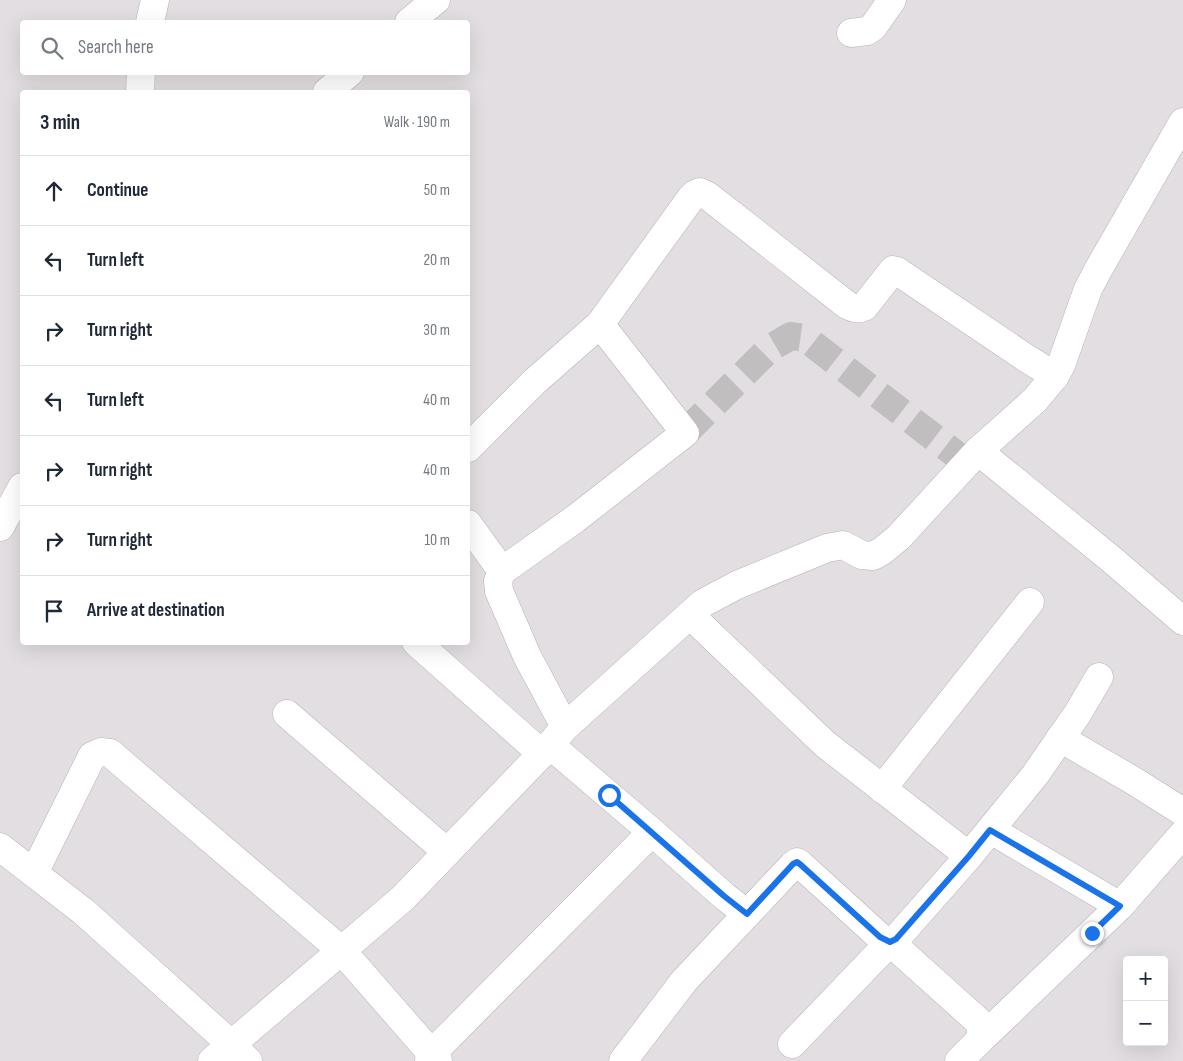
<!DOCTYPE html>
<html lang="en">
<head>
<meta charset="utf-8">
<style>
	body { margin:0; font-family:"Sofia Sans Condensed",sans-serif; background:#f2f2f3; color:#1f2937 }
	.controls { position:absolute; right:15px; bottom:15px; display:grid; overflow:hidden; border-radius:5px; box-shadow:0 5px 20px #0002 }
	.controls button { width:45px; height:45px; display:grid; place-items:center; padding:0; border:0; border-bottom:1px solid #e0e1e3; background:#fff; color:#1f2937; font:25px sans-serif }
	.stop { position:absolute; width:15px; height:15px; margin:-11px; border:4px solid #1a73e8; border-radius:50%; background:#fff }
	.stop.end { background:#1a73e8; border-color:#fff; box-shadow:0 1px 5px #0008 }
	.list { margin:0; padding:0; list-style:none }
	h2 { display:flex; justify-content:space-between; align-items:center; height:65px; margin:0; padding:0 20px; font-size:21px }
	h2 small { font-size:16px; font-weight:400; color:#747a83 }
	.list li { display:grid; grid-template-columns:32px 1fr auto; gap:15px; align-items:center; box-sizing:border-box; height:70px; padding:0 20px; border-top:1px solid #e0e1e3 }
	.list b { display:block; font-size:19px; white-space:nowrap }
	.list em { font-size:16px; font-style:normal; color:#747a83 }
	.icon { flex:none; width:28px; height:28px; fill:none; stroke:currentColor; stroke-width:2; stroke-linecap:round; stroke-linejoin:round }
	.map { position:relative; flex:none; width:1183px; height:1061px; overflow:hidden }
	.search { position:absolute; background:#fff; box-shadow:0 5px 20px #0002; left:20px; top:20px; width:450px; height:55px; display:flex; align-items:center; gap:12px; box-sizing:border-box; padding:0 18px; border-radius:5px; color:#747a83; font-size:19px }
	.panel { position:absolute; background:#fff; box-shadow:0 5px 20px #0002; left:20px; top:90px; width:450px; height:555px; border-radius:5px }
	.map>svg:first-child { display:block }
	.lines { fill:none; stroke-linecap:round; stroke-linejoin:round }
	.minor-tunnel { stroke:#c1bec0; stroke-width:28; stroke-dasharray:28 14; stroke-linecap:butt }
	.minor-casing { stroke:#b7b3b6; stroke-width:29 }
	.minor { stroke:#fff; stroke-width:28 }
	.route { stroke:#1a73e8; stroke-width:6 }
</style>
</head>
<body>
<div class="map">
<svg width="1183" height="1061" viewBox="0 0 1183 1061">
	<rect width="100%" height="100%" fill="#e2dee1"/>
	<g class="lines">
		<path class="minor-tunnel" d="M685,433L770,348L791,336L805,338L967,463"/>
		<g class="minor-casing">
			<g id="minor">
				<path d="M150,22L155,0"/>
				<path d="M409,22L436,0"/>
				<path d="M851,33L867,31L873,27L892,0"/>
				<path d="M140,92L141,72"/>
				<path d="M327,92L350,72"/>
				<path d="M600,324L691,198L695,194L700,192L708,196L847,305C853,308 858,310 864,307L890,274L893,270L897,271L1023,356L1055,376"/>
				<path d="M468,448L534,382L600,324L685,433L575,519L502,571L498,581L499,591L527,656L565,727"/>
				<path d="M978,451L1111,559L1183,621"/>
				<path d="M468,524L502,571"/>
				<path d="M0,527L22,487"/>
				<path d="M416,642L542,754"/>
				<path d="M287,714L447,852"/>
				<path d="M1060,738L1134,781L1183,812"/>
				<path d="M550,745L652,832L724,896L747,914"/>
				<path d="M882,789L1030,602"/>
				<path d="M991,830L1120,906"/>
				<path d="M0,847L84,912L232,1045L248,1061"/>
				<path d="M969,856L1035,775L1078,713L1099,677"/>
				<path d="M34,873L92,756L101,752L110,753L342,951L438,1061"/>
				<path d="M981,1039L1120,906L1183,834"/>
				<path d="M792,1044L890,942L978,1021L981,1028V1039L959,1061"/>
				<path d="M212,1061L403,898L550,745L565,727L703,603L737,585L827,548L843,545L862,555L873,556L882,551L899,537L978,451L1035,400L1055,376L1061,365L1088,289L1098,270L1183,122"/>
				<path d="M429,1061L434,1056L439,1046L652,832"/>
				<path d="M623,1061L684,981L793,865L797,862L801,865L880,937L890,942L896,939L969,856L825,744L690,615"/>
			</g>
		</g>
		<use href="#minor" class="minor"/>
	</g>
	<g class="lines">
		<path class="route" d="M609,795L724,896L747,914L793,864L797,862L801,865L880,937L890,942L896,939L969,856L990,830L1120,906L1092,933"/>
	</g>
</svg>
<div class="controls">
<button>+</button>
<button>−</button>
</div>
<div class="stop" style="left:609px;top:795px"></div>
<div class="stop end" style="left:1092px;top:933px"></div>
<div class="search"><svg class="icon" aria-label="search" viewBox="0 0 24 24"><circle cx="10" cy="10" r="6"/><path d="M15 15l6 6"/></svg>Search here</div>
<section class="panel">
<h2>3 min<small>Walk · 190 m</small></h2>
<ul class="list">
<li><svg class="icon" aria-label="ahead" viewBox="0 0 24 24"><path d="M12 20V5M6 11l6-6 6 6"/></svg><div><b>Continue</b></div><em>50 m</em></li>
<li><svg class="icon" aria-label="left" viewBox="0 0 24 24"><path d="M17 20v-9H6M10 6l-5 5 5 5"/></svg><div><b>Turn left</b></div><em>20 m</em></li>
<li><svg class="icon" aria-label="right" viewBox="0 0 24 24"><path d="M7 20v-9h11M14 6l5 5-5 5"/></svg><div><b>Turn right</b></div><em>30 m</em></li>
<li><svg class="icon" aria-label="left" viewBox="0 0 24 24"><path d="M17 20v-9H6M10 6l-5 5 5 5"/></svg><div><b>Turn left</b></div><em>40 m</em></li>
<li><svg class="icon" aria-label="right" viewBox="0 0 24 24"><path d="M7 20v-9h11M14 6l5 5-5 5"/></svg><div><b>Turn right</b></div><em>40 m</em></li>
<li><svg class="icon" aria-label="right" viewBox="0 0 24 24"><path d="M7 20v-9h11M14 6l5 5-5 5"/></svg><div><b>Turn right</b></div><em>10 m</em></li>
<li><svg class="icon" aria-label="arrive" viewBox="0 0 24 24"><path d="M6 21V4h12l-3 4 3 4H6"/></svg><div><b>Arrive at destination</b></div></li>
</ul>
</section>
</div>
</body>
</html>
